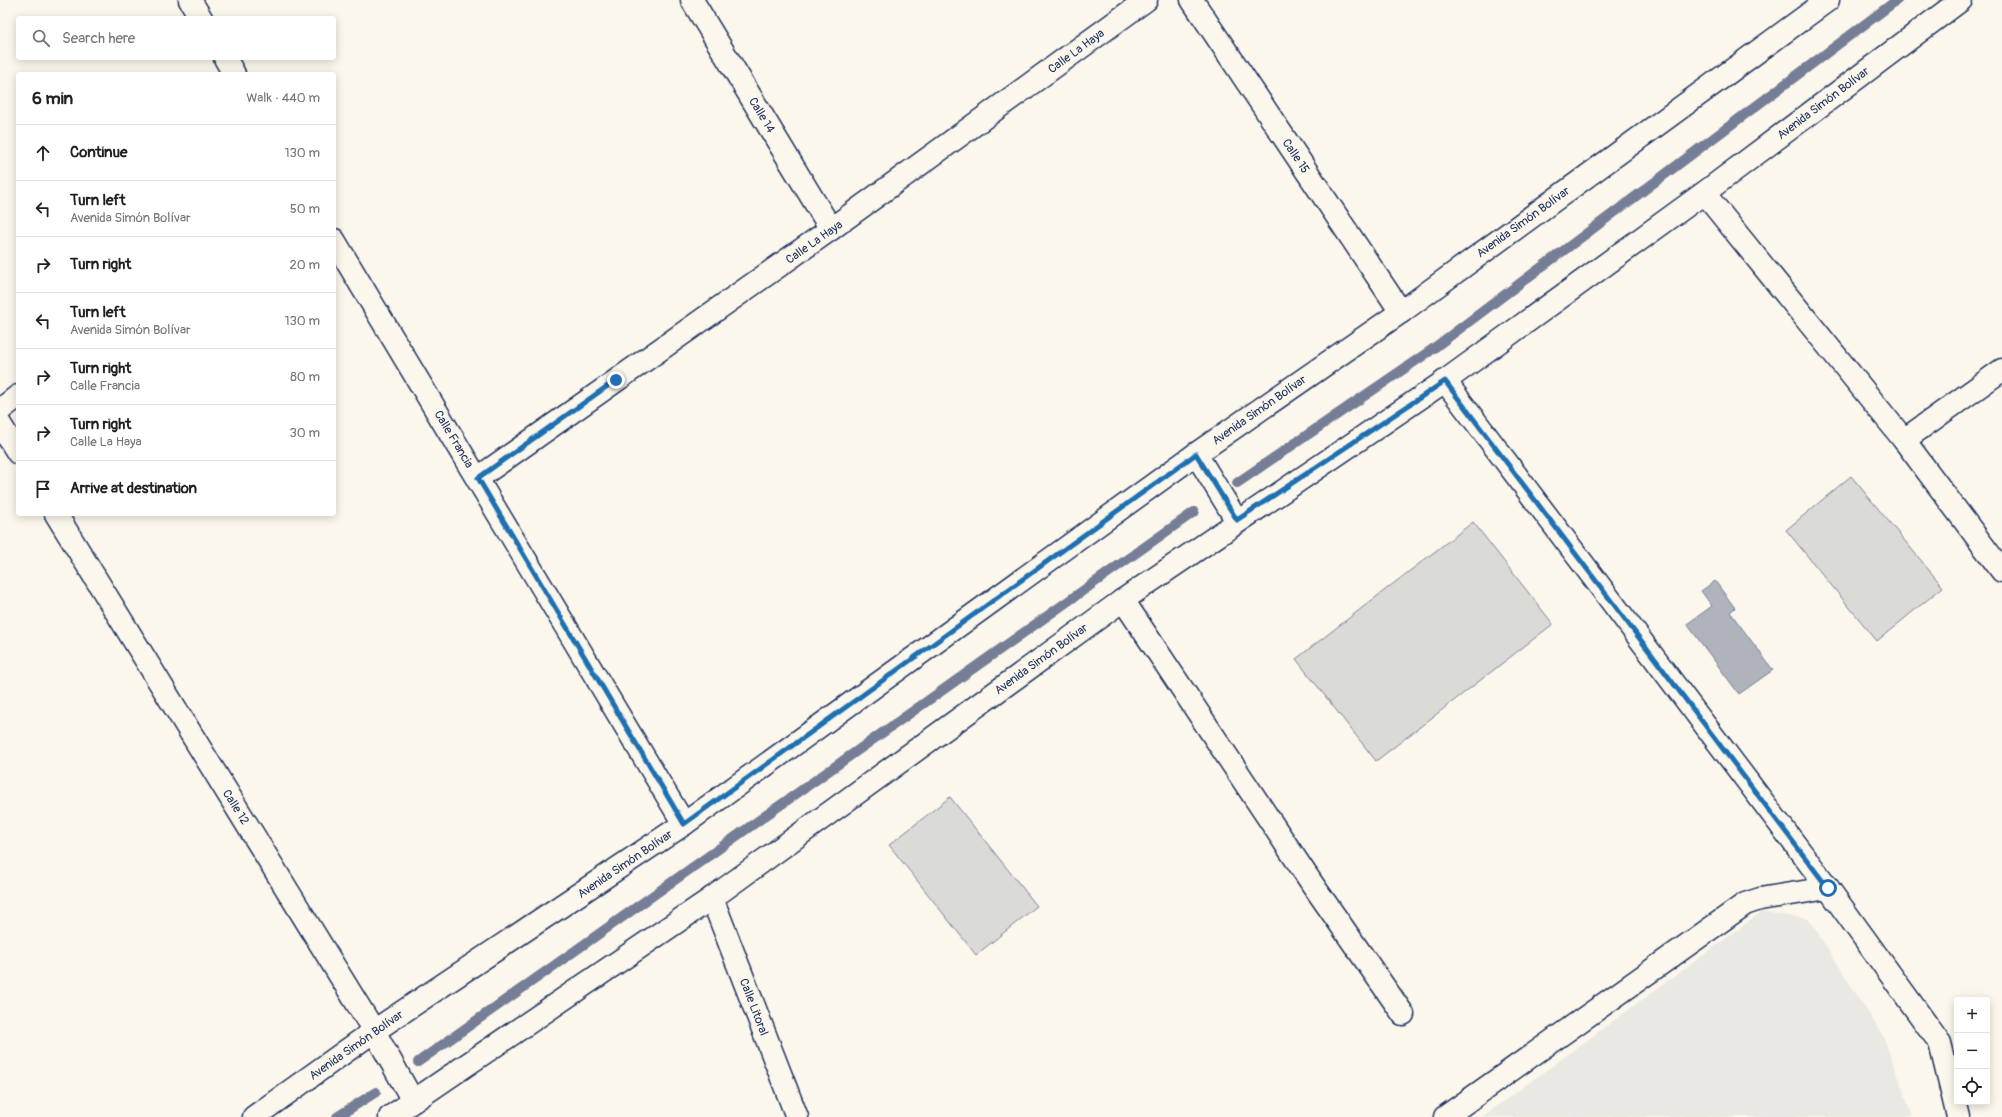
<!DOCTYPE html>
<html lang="en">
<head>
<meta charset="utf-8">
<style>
	body { margin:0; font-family:Pangolin,sans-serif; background:#f2f2f2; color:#202124 }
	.controls { position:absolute; right:12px; bottom:12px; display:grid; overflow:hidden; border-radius:4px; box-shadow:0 2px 10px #0003 }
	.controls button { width:36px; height:36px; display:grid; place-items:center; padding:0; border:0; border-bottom:1px solid #e0e0e0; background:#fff; color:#202124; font:20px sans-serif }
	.stop { position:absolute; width:12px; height:12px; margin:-9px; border:3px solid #1f6fb2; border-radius:50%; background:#fff }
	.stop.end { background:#1f6fb2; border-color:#fff; box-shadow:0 1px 4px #0008 }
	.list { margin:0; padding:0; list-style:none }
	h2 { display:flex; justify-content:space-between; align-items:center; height:52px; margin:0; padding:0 16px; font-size:17px }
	h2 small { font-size:13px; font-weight:400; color:#757577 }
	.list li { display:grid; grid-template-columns:26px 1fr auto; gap:12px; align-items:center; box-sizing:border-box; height:56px; padding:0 16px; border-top:1px solid #e0e0e0 }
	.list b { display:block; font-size:15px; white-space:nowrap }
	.list p { margin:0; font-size:13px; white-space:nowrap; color:#757577 }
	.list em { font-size:13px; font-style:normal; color:#757577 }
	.icon { flex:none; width:22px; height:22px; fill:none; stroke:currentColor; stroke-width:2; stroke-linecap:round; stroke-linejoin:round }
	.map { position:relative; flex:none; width:2002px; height:1117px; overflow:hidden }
	.search { position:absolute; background:#fff; box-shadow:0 2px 10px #0003; left:16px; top:16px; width:320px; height:44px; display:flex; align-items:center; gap:10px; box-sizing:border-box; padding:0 14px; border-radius:4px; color:#757577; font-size:15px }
	.panel { position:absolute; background:#fff; box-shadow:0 2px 10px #0003; left:16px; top:72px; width:320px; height:444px; border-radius:4px }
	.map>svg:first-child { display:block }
	.built { fill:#eae8e2 }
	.green { fill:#dadad7; stroke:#7a849a }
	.water { fill:#afb3bb; stroke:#747e96 }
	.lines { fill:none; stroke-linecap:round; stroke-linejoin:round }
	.stream { stroke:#747e96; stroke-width:10 }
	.minor-casing { stroke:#1b2f5e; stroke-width:25 }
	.minor { stroke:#fbf7ec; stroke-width:22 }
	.route { stroke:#1f6fb2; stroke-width:5 }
	.labels { text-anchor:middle; stroke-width:3; stroke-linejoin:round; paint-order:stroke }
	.street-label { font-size:12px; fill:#1b2f5e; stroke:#fbf7ec }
</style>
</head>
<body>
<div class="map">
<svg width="2002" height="1117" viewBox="0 0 2002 1117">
	<rect width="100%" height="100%" fill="#fbf7ec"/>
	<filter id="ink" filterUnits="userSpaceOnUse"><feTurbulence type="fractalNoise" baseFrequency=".025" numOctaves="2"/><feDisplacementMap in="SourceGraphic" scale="8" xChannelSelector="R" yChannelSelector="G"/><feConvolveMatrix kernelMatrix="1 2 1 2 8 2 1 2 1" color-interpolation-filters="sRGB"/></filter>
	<g filter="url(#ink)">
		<path class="built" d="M1762,912L1809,919L1883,1036L1913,1117H1482Z"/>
		<g class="green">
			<path d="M1851,476L1943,587L1877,641L1786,530Z"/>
			<path d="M1473,522L1553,624L1376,761L1296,659Z"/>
			<path d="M950,797L1037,906L976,955L889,845Z"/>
		</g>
		<path class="water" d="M1715,581L1735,608L1730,612L1773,670L1739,694L1687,624L1712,606L1701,591Z"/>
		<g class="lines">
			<g class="stream">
				<path d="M1237,483L1430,351L1897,0"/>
				<path d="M418,1062L1194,512"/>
				<path d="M337,1117L376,1092"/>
			</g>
			<g class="minor-casing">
				<g id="minor">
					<path d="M190,0L201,18"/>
					<path d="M692,0L831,229"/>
					<path d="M1192,0L1401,312"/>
					<path d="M225,58L234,74"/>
					<path d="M1704,193L1904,440L2002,571"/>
					<path d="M334,240L684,824"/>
					<path d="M1445,381L1828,888L1940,1043L1958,1117"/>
					<path d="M0,410L18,396"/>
					<path d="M0,424L18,453"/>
					<path d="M1904,440L2002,370"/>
					<path d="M1196,454L1237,521"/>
					<path d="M478,478L831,229L1146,0"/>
					<path d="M56,514L374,1031L413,1101"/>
					<path d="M1123,600L1313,885L1403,1014"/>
					<path d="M712,898L797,1117"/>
					<path d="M254,1117L374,1031L684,824L1196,454L1401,312L1828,0"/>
					<path d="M390,1117L712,898L1123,600L1445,381L1704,193L1961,0"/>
					<path d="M1445,1117L1745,904L1760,899L1828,888"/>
				</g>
			</g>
			<use href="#minor" class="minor"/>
		</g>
	</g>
	<g class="lines" filter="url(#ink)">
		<path class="route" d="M616,380L478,478L684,824L1196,454L1237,520L1445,381L1828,888"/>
	</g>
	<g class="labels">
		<g class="street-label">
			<text transform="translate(1076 51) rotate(-36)" y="4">Calle La Haya</text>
			<text transform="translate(1823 103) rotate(-37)" y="4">Avenida Simón Bolívar</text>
			<text transform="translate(762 115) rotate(59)" y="4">Calle 14</text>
			<text transform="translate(1296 156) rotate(56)" y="4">Calle 15</text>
			<text transform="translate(1523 222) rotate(-36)" y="4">Avenida Simón Bolívar</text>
			<text transform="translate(814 242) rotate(-35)" y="4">Calle La Haya</text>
			<text transform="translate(1259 410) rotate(-35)" y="4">Avenida Simón Bolívar</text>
			<text transform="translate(454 439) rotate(59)" y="4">Calle Francia</text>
			<text transform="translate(1041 659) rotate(-36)" y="4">Avenida Simón Bolívar</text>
			<text transform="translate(236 807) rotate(58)" y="4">Calle 12</text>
			<text transform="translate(625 864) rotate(-34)" y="4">Avenida Simón Bolívar</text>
			<text transform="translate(754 1007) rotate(69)" y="4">Calle Litoral</text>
			<text transform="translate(356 1045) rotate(-35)" y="4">Avenida Simón Bolívar</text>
		</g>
	</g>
</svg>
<div class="controls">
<button>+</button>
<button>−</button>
<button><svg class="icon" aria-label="locate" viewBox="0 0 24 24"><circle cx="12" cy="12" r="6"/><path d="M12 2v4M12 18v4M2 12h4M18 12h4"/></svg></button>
</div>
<div class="stop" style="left:1828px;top:888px"></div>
<div class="stop end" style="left:616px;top:380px"></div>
<div class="search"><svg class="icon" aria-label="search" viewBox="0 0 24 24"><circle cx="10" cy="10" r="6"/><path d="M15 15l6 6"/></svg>Search here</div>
<section class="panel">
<h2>6 min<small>Walk · 440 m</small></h2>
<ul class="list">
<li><svg class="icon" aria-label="ahead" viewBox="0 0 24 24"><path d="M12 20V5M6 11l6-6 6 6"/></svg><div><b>Continue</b></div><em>130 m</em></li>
<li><svg class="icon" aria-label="left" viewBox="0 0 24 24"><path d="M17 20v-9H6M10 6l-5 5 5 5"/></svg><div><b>Turn left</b><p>Avenida Simón Bolívar</p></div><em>50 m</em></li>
<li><svg class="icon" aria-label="right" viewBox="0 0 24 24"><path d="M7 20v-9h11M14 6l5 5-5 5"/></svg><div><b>Turn right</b></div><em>20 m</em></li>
<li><svg class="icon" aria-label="left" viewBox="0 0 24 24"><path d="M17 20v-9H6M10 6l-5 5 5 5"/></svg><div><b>Turn left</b><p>Avenida Simón Bolívar</p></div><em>130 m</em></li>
<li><svg class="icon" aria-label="right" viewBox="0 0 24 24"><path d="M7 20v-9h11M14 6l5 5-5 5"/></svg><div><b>Turn right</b><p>Calle Francia</p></div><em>80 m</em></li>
<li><svg class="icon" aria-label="right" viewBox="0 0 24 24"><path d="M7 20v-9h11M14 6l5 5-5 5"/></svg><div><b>Turn right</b><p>Calle La Haya</p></div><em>30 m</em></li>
<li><svg class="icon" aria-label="arrive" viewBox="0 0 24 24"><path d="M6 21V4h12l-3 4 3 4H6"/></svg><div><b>Arrive at destination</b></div></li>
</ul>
</section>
</div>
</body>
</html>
